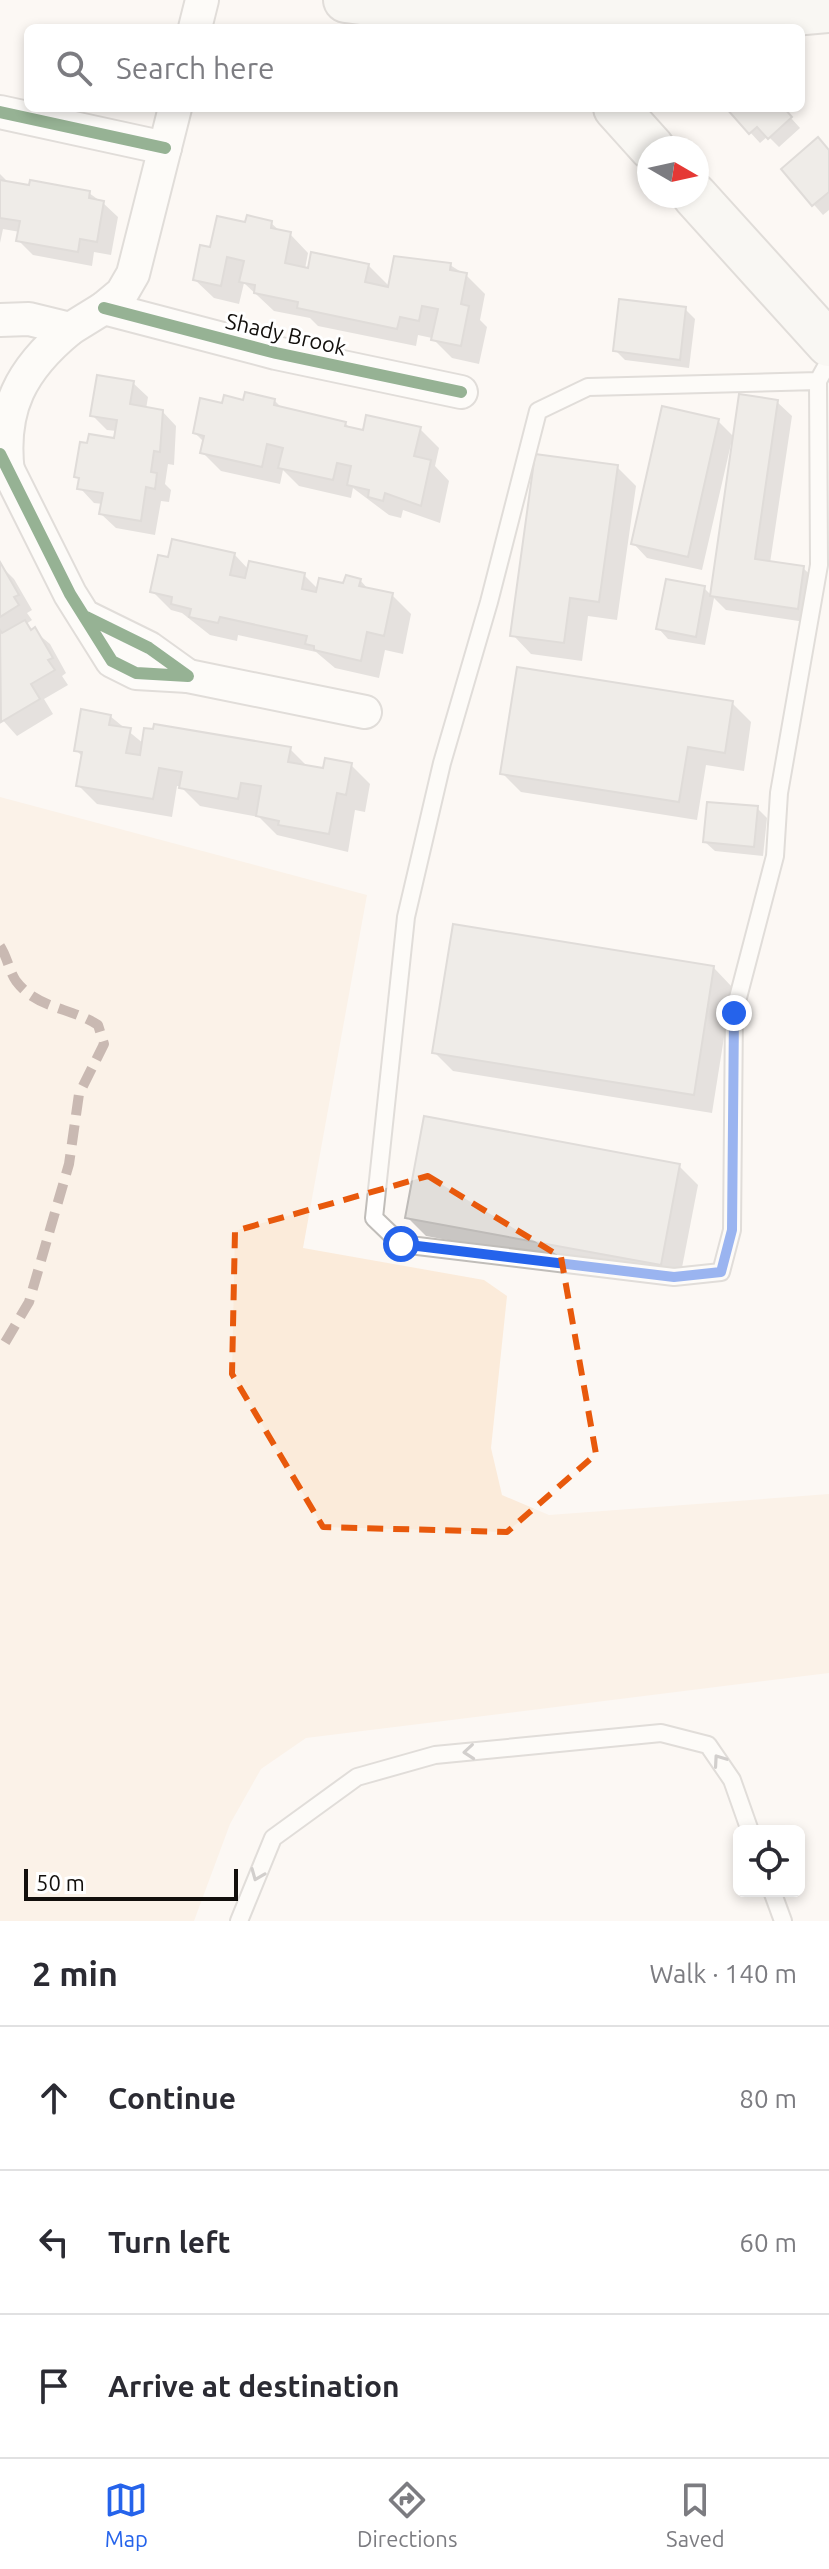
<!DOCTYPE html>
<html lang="en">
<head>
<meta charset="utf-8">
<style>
	body { margin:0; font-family:Ubuntu,sans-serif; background:#f2f2f3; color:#2b2b33 }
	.controls { position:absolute; right:24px; bottom:24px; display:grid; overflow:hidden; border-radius:12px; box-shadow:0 4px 12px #0003 }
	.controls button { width:72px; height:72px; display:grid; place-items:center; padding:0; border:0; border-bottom:2px solid #e1e1e2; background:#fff; color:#2b2b33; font:40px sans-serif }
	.compass { position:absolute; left:637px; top:136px; width:72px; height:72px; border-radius:50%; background:#fff; box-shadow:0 4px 12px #0003; rotate:99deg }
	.scale { position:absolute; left:24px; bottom:20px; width:214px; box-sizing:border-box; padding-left:8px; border:4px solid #120f0c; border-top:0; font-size:22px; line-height:28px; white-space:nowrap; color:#120f0c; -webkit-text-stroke:6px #fff; paint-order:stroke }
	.stop { position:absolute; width:24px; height:24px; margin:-18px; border:6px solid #2563eb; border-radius:50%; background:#fff }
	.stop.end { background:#2563eb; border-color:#fff; box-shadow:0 2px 8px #0008 }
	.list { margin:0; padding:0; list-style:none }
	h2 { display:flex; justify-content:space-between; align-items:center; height:104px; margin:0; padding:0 32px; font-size:34px }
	h2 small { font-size:26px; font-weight:400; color:#7c7c81 }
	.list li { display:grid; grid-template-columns:52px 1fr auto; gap:24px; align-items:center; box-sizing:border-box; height:144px; padding:0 32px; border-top:2px solid #e1e1e2 }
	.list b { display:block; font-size:30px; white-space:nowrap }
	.list em { font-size:26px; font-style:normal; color:#7c7c81 }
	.icon { flex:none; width:44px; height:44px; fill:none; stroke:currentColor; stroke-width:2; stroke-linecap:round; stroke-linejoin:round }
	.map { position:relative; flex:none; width:829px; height:1921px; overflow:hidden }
	.search { position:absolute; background:#fff; box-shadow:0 4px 12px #0003; left:24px; right:24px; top:24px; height:88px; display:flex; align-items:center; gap:20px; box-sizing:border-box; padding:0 28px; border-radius:12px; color:#7c7c81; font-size:30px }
	.sheet { height:536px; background:#fff }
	nav { display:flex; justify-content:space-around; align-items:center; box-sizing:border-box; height:112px; border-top:2px solid #e1e1e2; background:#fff; font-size:22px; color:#7c7c81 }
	nav a { display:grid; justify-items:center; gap:4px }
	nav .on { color:#2563eb }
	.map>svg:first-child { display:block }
	.green { fill:#fbebda }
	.shadow { fill:#0003 }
	.building { fill:#e1deda; stroke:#bebbb8; stroke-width:2 }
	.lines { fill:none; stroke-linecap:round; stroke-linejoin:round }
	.service-casing { stroke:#c0bdb9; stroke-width:20 }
	.minor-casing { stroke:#c0bdb9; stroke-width:36 }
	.secondary-casing { stroke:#c0bdb9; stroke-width:48 }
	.service { stroke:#fffefd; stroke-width:16 }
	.minor { stroke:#fffefd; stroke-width:32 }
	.secondary { stroke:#f7f5f1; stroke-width:44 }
	.quiet { stroke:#8d6e63; stroke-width:10; stroke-dasharray:20 10; stroke-linecap:butt }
	.cycleway-casing { stroke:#fff; stroke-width:17 }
	.cycleway { stroke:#1b5e20; stroke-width:12 }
	.oneway { stroke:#a09e9d }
	.route { stroke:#2563eb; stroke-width:10 }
	.marked { fill:none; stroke:#e8590c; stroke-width:6; stroke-dasharray:16 10; stroke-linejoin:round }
	.labels { text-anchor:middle; stroke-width:6; stroke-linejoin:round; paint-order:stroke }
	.street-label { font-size:22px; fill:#120f0c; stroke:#fff }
</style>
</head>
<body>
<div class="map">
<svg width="829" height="1921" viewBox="0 0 829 1921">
	<rect width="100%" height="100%" fill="#fcf8f4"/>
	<path class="green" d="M0,797L367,895L303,1248L484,1280L507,1296L491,1448L502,1495L549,1515L829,1494V1673L306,1738L261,1769L230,1824L194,1921H0Z"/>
	<g class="shadow">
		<path d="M728,108H782L800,128L779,147L768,136L760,143Z"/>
		<path d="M829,151V210L823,215L784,170Z"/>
		<path d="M0,174L10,184L89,193L103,203L118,217L111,255L94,252L92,266L33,255L18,240L20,232L3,229L0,243Z"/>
		<path d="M271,223L281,232L290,234L308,253L305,269L368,265L390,287L450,265L466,275L485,294L480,320L487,327L479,364L452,358L432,338L418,335L416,346L318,326L310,318L274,311L244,283L239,304L214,298L195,280L212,250L247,225Z"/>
		<path d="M685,309L695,319L689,368L625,360L615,350Z"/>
		<path d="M133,383L148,397L146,409L162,411L176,426L174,465L168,464L165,484L171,490L169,502L161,501L155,535L116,528L101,514L103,504L94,503L80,488L81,481L76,476L116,440L117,431L107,430L92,415Z"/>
		<path d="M274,400L284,410L345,423L352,430L364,433L420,429L439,448L435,466L449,481L440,523L403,510L401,518L389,515L353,488L351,498L299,486L283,470L280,484L221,471L202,452L204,442L195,433L224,405Z"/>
		<path d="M777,402L792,416L770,563L803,568L818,582L812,623L726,610L714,598L705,645L668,639L659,629L704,588L712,596L734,445L731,444L702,570L647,558L633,543L718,421L735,438Z"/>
		<path d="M617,467L636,486L617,620L588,616L582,661L531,654L513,635Z"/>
		<path d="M234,554L249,570L304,575L318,589L360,580L369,590L392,595L411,614L403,654L385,650L379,678L335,668L316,652L238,635L237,641L210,635L182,613L171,610L152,591Z"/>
		<path d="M0,565L14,579L32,610L27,613L32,620L26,624L50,644L66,673L62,676L68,685L44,699L53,714L17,736L0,717Z"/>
		<path d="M732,703L751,722L744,771L706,765L697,820L521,792L502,773Z"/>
		<path d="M110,716L144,744L290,749L308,767L324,770L351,765L370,784L365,812L355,810L348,852L277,835L259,817L200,806L180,786H177L172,817L97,804L78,785L83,757L76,750Z"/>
		<path d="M757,808L767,818L763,856L715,851L705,842Z"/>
		<path d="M714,968L732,987L712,1113L453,1071L434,1052Z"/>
		<path d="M679,1166L698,1185L679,1283L426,1236L407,1217Z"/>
	</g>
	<g class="building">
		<path d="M726,108H784L792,117L768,139L757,127L749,134Z"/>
		<path d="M818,137L829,150V192L812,206L781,169Z"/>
		<path d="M0,180L29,185L30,180L90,191L89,198L104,201L97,242L80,239L78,252L16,241L20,221L0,218Z"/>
		<path d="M247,215L272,221L271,228L291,232L285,263L308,268L311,252L369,264L365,282L388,287L394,256L451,263L450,270L467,273L461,304L469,306L461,346L431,340L438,309L422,306L419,321L400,317L397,329L297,308L298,302L254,293L255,285L239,282L244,261L227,257L221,286L193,280L200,245L210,247L217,216L245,222Z"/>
		<path d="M619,299L686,307L680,360L613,351Z"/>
		<path d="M97,375L134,381L130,404L163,410L160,452L154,451L151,472L157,473L155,489L146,487L141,521L99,514L103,493L77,489L79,478L74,477L80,442L87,443L89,434L114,438L117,420L90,416Z"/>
		<path d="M245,392L275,399L274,405L346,422L345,426L363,430L366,415L421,427L414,456L431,460L421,506L385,493L383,501L368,497L369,490L347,485L351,466L337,463L333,480L278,468L283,448L267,444L262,467L200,453L204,436L193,433L200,398L222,403L224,395L243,400Z"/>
		<path d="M739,394L778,400L755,559L804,566L798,609L710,596Z"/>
		<path d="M662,406L719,419L688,557L631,544Z"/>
		<path d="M535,454L618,465L599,602L570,598L564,643L510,636Z"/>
		<path d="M172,539L235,553L230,575L245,578L249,561L305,573L302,589L316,592L319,578L343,583L346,575L361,579L359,586L393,593L384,636L367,632L361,661L314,650V646L305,644L307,636L220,617L218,623L189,617L191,609L171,604L172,597L150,592L158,555L168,557Z"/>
		<path d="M0,562L19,595L14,597L19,605L0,617Z"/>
		<path d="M666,579L705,586L696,637L656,629Z"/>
		<path d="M25,620L31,630L35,627L53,658L48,660L55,670L31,684L40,699L1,722L0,630L2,633Z"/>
		<path d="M517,667L733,701L725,753L688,747L679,802L500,774Z"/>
		<path d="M81,709L111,715L109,725L131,728L126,753L140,755L144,728L153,729L154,724L291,747L288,762L323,768L325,758L352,763L346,795L337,793L329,834L278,825L279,821L256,816L261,786L241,783L238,799L179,788L182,772L159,768L153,799L76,786L82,752L74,751Z"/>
		<path d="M707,802L758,806L754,847L703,842Z"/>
		<path d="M453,924L714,966L694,1095L432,1053Z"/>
		<path d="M424,1116L680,1164L661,1265L405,1218Z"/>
	</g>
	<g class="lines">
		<g class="service-casing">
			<g id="service">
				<path d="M818,381L588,387L538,411L489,602L442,763L406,917L374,1218L401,1244L674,1277L721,1272L732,1230L734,1013L775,856L779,793L819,565L818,381L829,361"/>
				<path d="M772,1891L783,1921"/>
				<path d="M239,1921L273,1838L357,1777L435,1755L661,1733L708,1745L732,1780L750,1831"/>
			</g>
		</g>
		<g class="minor-casing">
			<g id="minor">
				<path d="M195,28L202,0"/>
				<path d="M0,112L165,148"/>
				<path d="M104,308L276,353L461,392"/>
				<path d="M0,320L29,319L70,329L104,308L122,293L133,274L175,108"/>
				<path d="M0,454L70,594L112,661L136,673L188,676L149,648L86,617"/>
				<path d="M8,473C0,409 21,369 70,329"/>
				<path d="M188,676L365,712"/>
			</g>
		</g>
		<g class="secondary-casing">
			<g id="secondary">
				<path d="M346,0C507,23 667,26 829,10"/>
				<path d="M616,108L652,148"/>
				<path d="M695,196L829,344"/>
			</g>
		</g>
		<use href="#service" class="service"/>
		<use href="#minor" class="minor"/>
		<use href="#secondary" class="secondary"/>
		<path class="quiet" d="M0,946C7,956 9,971 16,981C37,1009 70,1007 98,1025L104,1044L79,1094L69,1164L29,1302L0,1351"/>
		<g class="cycleway-casing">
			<g id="cycleway">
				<path d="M0,112L165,148"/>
				<path d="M104,308L276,353L461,392"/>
				<path d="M0,454L70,594L112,661L136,673L188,676L149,648L86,617"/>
			</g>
		</g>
		<use href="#cycleway" class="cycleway"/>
	</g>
	<defs><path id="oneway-chevron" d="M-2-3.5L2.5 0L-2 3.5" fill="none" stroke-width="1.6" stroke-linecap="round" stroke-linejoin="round" transform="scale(2)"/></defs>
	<g class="oneway">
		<use href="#oneway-chevron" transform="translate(469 1752) rotate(175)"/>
		<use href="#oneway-chevron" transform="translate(719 1760) rotate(-125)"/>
		<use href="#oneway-chevron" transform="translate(257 1875) rotate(112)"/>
	</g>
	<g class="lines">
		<path class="route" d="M401,1244L674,1277L721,1272L732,1230L734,1013"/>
	</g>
	<path d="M0 0H829V1921H0ZM428,1176L561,1257L596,1454L507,1532L323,1527L232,1374L235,1231Z" fill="#fcf8f4" fill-opacity=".55" fill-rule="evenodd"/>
	<path class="marked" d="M428,1176L561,1257L596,1454L507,1532L323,1527L232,1374L235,1231Z"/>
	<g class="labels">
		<g class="street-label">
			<text transform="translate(286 334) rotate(13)" y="8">Shady Brook</text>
		</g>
	</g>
</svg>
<div class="controls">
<button><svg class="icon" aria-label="locate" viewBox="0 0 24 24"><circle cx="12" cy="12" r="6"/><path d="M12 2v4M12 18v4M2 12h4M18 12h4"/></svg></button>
</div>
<svg class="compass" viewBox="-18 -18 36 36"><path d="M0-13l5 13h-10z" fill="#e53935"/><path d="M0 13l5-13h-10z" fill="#7c7c81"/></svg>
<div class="scale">50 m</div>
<div class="stop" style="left:401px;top:1244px"></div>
<div class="stop end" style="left:734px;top:1013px"></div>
<div class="search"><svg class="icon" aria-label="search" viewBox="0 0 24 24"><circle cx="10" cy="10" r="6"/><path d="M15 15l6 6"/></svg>Search here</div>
</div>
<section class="sheet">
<h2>2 min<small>Walk · 140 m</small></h2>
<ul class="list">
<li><svg class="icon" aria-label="ahead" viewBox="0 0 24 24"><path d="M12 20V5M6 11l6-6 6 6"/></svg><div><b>Continue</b></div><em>80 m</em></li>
<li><svg class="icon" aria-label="left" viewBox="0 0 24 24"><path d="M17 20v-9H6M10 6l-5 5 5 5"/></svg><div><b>Turn left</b></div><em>60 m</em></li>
<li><svg class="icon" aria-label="arrive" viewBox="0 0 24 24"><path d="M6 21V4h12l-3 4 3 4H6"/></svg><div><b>Arrive at destination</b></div></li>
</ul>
</section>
<nav>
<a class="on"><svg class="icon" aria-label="map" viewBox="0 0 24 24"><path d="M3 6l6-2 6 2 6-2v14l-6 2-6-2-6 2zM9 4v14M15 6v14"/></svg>Map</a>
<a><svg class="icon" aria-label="directions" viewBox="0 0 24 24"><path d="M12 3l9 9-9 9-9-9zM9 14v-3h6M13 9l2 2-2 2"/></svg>Directions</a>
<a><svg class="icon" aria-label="saved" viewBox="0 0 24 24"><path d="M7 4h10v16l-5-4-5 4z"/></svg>Saved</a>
</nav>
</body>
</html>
